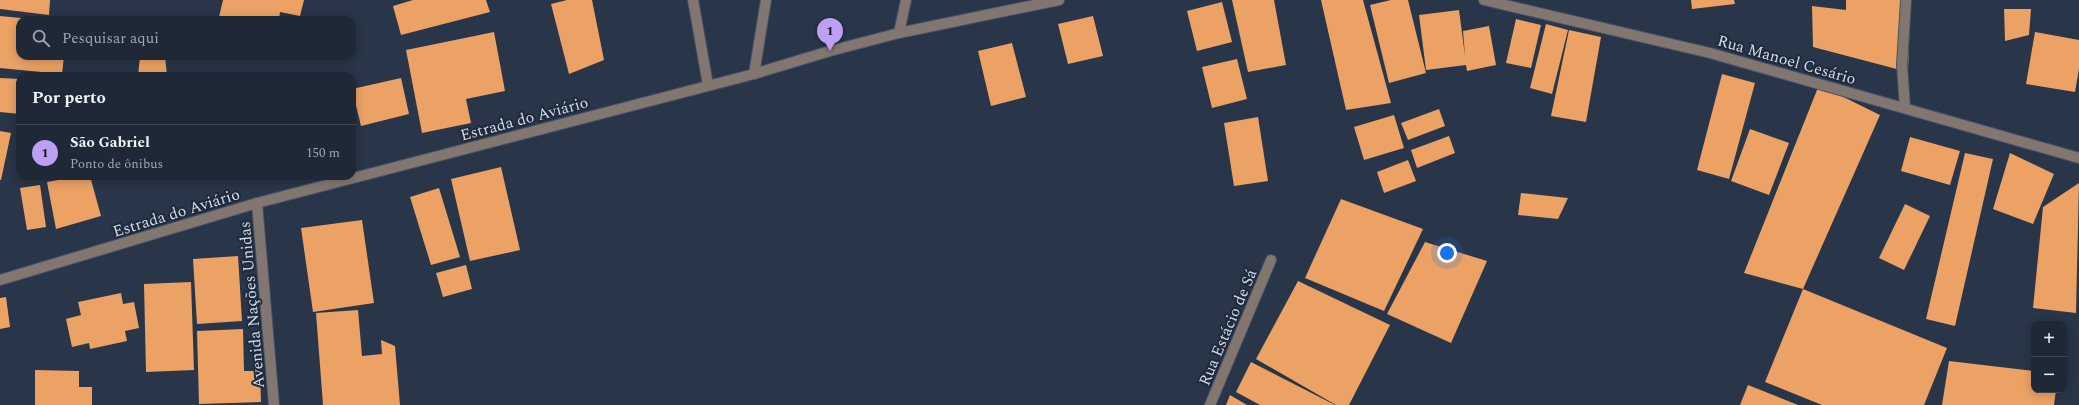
<!DOCTYPE html>
<html lang="pt">
<head>
<meta charset="utf-8">
<style>
	body { margin:0; font-family:Spectral,serif; background:#27303e; color:#f1f3f6 }
	.controls { position:absolute; right:12px; bottom:12px; display:grid; overflow:hidden; border-radius:8px; box-shadow:0 2px 10px #0003 }
	.controls button { width:36px; height:36px; display:grid; place-items:center; padding:0; border:0; border-bottom:1px solid #3c4451; background:#1f2836; color:#f1f3f6; font:20px sans-serif }
	.you { position:absolute; left:1447px; top:253px; width:14px; height:14px; margin:-10px; border:3px solid #fff; border-radius:50%; background:#1a73e8; box-shadow:0 0 0 6px #1a73e833 }
	.badge { display:grid; place-items:center; width:26px; height:26px; border-radius:50%; background:#bca0f2; color:#111; font-size:13px; font-weight:700 }
	.pin { position:absolute; translate:-50% -33px; filter:drop-shadow(0 1px 2px #0008) }
	.pin::after { content:''; position:absolute; top:21px; width:14px; height:12px; background:inherit; clip-path:polygon(0 0,100% 0,50% 100%) }
	.list { margin:0; padding:0; list-style:none }
	h2 { display:flex; justify-content:space-between; align-items:center; height:52px; margin:0; padding:0 16px; font-size:17px }
	h2 small { font-size:13px; font-weight:400; color:#a1a6ad }
	.list li { display:grid; grid-template-columns:26px 1fr auto; gap:12px; align-items:center; box-sizing:border-box; height:56px; padding:0 16px; border-top:1px solid #3c4451 }
	.list b { display:block; font-size:15px; white-space:nowrap }
	.list p { margin:0; font-size:13px; white-space:nowrap; color:#a1a6ad }
	.list em { font-size:13px; font-style:normal; color:#a1a6ad }
	.icon { flex:none; width:22px; height:22px; fill:none; stroke:currentColor; stroke-width:2; stroke-linecap:round; stroke-linejoin:round }
	.map { position:relative; flex:none; width:2079px; height:405px; overflow:hidden }
	.search { position:absolute; background:#1f2836; box-shadow:0 2px 10px #0003; left:16px; top:16px; width:340px; height:44px; display:flex; align-items:center; gap:10px; box-sizing:border-box; padding:0 14px; border-radius:12px; color:#a1a6ad; font-size:15px }
	.panel { position:absolute; background:#1f2836; box-shadow:0 2px 10px #0003; left:16px; top:72px; width:340px; height:108px; border-radius:12px }
	.map>svg:first-child { display:block }
	.building { fill:#eba264 }
	.lines { fill:none; stroke-linecap:round; stroke-linejoin:round }
	.minor-casing { stroke:#485365; stroke-width:12 }
	.minor { stroke:#827671; stroke-width:10 }
	.labels { text-anchor:middle; stroke-width:4; stroke-linejoin:round; paint-order:stroke }
	.street-label { font-size:16px; fill:#d3dbe7; stroke:#1f2b3d }
</style>
</head>
<body>
<div class="map">
<svg width="2079" height="405" viewBox="0 0 2079 405">
	<rect width="100%" height="100%" fill="#293548"/>
	<g class="building">
		<path d="M0,0H50L49,15L0,9Z"/>
		<path d="M223,0H304L300,16L280,12L279,20H239L219,17Z"/>
		<path d="M413,0H486L490,12L401,35L393,6Z"/>
		<path d="M567,0H592L604,60L569,74L551,4Z"/>
		<path d="M1232,0H1274L1286,65L1248,72Z"/>
		<path d="M1321,0H1363L1391,103L1346,110Z"/>
		<path d="M1391,0H1408L1426,73L1389,83L1370,5Z"/>
		<path d="M1691,0H1734L1735,4L1692,9Z"/>
		<path d="M1846,0H1908L1910,13L1908,72L1813,47L1812,6L1846,10Z"/>
		<path d="M1222,2L1232,42L1197,51L1187,11Z"/>
		<path d="M2004,9H2031L2029,35L2005,41Z"/>
		<path d="M1459,10L1465,56L1463,31L1489,26L1496,65L1467,71L1466,65L1426,70L1419,15Z"/>
		<path d="M0,16L31,19L20,20V56H64L62,74L0,68Z"/>
		<path d="M1093,16L1103,56L1068,64L1058,24Z"/>
		<path d="M1516,19L1541,25L1531,68L1506,63Z"/>
		<path d="M1546,24L1568,30L1552,94L1530,88Z"/>
		<path d="M1569,30L1601,37L1586,122L1551,116Z"/>
		<path d="M494,32L505,91L466,99L471,123L422,133L406,50Z"/>
		<path d="M2035,32L2079,40V69L2075,92L2026,84Z"/>
		<path d="M1012,43L1026,97L991,106L978,51Z"/>
		<path d="M140,56H165L167,76H138Z"/>
		<path d="M1237,59L1247,99L1212,108L1202,67Z"/>
		<path d="M1722,74L1755,83L1729,179L1697,170Z"/>
		<path d="M0,78L20,79V114L0,112Z"/>
		<path d="M401,78L409,114L361,126L352,89Z"/>
		<path d="M1819,85L1880,115L1803,289L1947,348L1924,405H1822L1765,382L1803,289L1744,273Z"/>
		<path d="M1439,109L1445,126L1408,140L1401,123Z"/>
		<path d="M1394,115L1404,148L1364,160L1354,127Z"/>
		<path d="M1258,117L1268,181L1234,186L1224,123Z"/>
		<path d="M1750,129L1789,143L1769,195L1731,181Z"/>
		<path d="M0,131L11,133L1,180H0Z"/>
		<path d="M1449,136L1455,153L1417,168L1411,150Z"/>
		<path d="M1910,137L1960,151L1950,185L1901,171Z"/>
		<path d="M1965,153L1993,159L1955,326L1926,319Z"/>
		<path d="M2010,153L2054,174L2033,224L1993,209Z"/>
		<path d="M1408,160L1416,181L1384,193L1377,172Z"/>
		<path d="M501,167L520,250L470,261L451,179Z"/>
		<path d="M81,176H90L101,216L56,229L47,182Z"/>
		<path d="M189,176H203V177L190,179Z"/>
		<path d="M2079,183L2076,313L2033,308L2043,207Z"/>
		<path d="M40,185L46,227L27,230L20,188Z"/>
		<path d="M439,188L460,257L431,265L410,197Z"/>
		<path d="M1521,193L1568,198L1558,219L1518,215Z"/>
		<path d="M1341,199L1423,229L1384,311L1305,278Z"/>
		<path d="M1905,204L1930,216L1904,270L1879,258Z"/>
		<path d="M362,220L374,303L313,312L301,228Z"/>
		<path d="M1425,242L1487,261L1451,343L1387,314Z"/>
		<path d="M238,256L242,321L197,324L193,259Z"/>
		<path d="M466,265L472,289L443,297L436,273Z"/>
		<path d="M1298,281L1390,325L1349,405H1336L1256,359Z"/>
		<path d="M191,282L194,370L146,372L144,284Z"/>
		<path d="M121,293L123,304L134,302L139,328L125,331L127,341L90,349L89,343L72,347L66,319L81,315L78,302Z"/>
		<path d="M6,297L10,327L0,329V298Z"/>
		<path d="M358,310L362,356L382,354L381,340L395,346L400,405H323L316,313Z"/>
		<path d="M243,329L244,371H260L261,402L199,404L197,331Z"/>
		<path d="M1949,361L2034,371V390H2056L2054,405H1942Z"/>
		<path d="M1251,362L1335,405H1260L1236,392Z"/>
		<path d="M35,370L79,371V387H92V405H35Z"/>
		<path d="M1748,385L1798,405H1740Z"/>
		<path d="M1230,395L1247,405H1226Z"/>
	</g>
	<g class="lines">
		<g class="minor-casing">
			<g id="minor">
				<path d="M693,0L708,85"/>
				<path d="M1484,0L1710,53L2079,158"/>
				<path d="M899,33L906,0"/>
				<path d="M754,74L766,0"/>
				<path d="M1905,108L1902,65L1906,0"/>
				<path d="M257,203L274,405"/>
				<path d="M0,280L257,203L754,74L830,51L899,33L1059,0"/>
				<path d="M1210,405L1271,260"/>
			</g>
		</g>
		<use href="#minor" class="minor"/>
	</g>
	<g class="labels">
		<g class="street-label">
			<text transform="translate(1787 59) rotate(16)" y="6">Rua Manoel Cesário</text>
			<text transform="translate(524 118) rotate(-15)" y="6">Estrada do Aviário</text>
			<text transform="translate(176 212) rotate(-17)" y="6">Estrada do Aviário</text>
			<text transform="translate(251 305) rotate(-95)" y="6">Avenida Nações Unidas</text>
			<text transform="translate(1227 327) rotate(-67)" y="6">Rua Estácio de Sá</text>
		</g>
	</g>
</svg>
<div class="controls">
<button>+</button>
<button>−</button>
</div>
<div class="you"></div>
<div class="pin badge" style="left:830px;top:51px">1</div>
<div class="search"><svg class="icon" aria-label="search" viewBox="0 0 24 24"><circle cx="10" cy="10" r="6"/><path d="M15 15l6 6"/></svg>Pesquisar aqui</div>
<section class="panel">
<h2>Por perto<small></small></h2>
<ul class="list">
<li><span class="badge">1</span><div><b>São Gabriel</b><p>Ponto de ônibus</p></div><em>150 m</em></li>
</ul>
</section>
</div>
</body>
</html>
